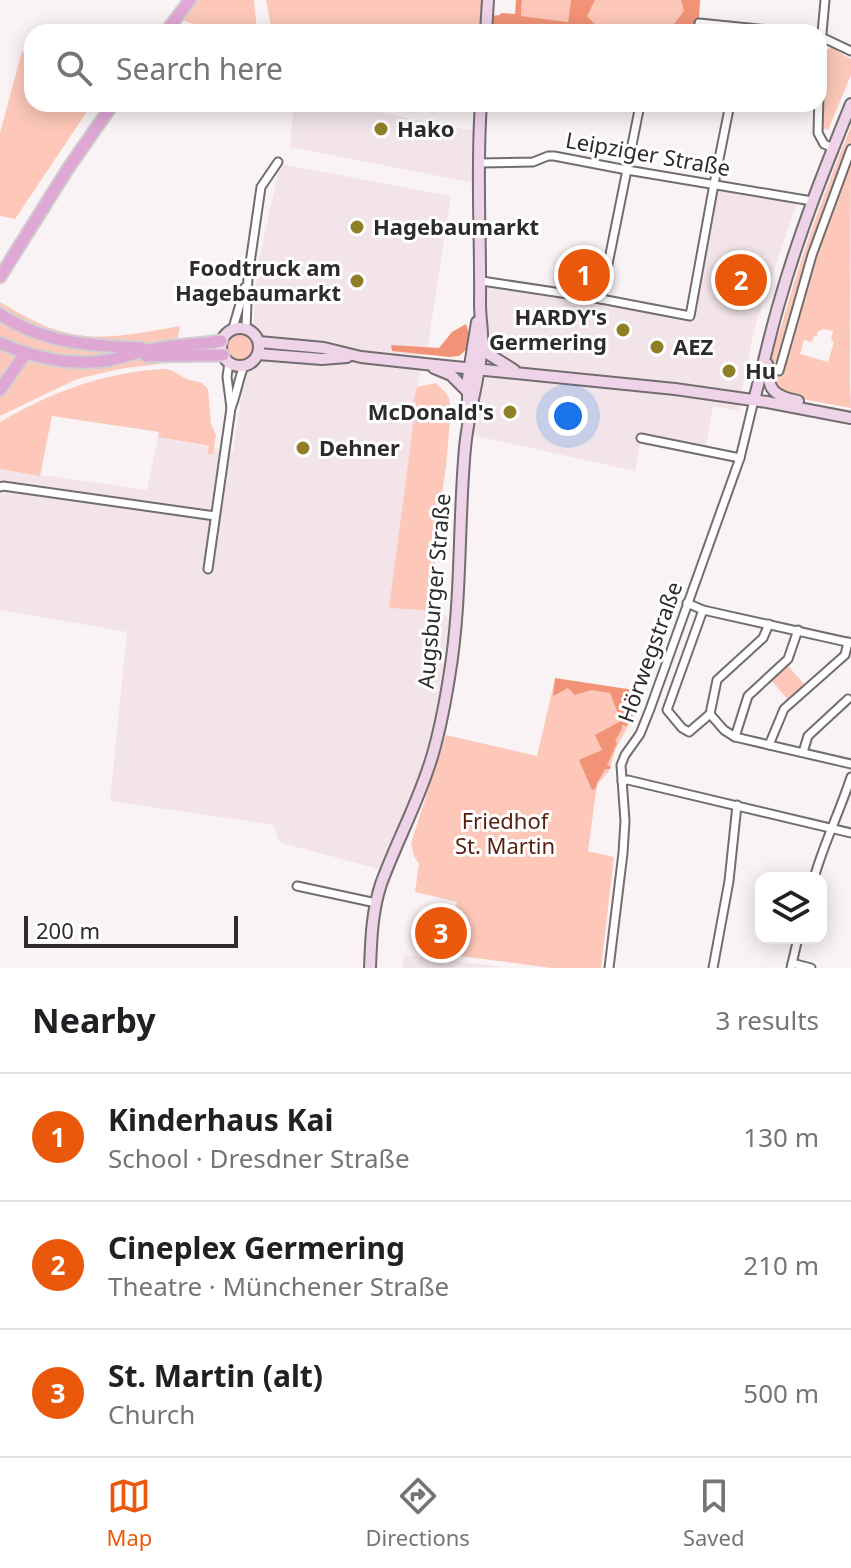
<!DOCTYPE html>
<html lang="en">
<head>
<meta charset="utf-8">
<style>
	body { margin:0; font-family:"Noto Sans",sans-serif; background:#f6f6f6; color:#202124 }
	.controls { position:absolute; right:24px; bottom:24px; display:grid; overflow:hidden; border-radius:16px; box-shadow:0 4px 20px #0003 }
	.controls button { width:72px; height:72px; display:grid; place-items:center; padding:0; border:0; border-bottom:2px solid #e0e0e0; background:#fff; color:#202124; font:40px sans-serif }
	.scale { position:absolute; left:24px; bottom:20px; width:214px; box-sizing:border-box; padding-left:8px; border:4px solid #2e2b2c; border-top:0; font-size:22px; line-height:28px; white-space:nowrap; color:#2e2b2c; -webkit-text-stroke:6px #fff; paint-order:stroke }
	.you { position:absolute; left:568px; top:416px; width:28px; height:28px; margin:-20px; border:6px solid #fff; border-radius:50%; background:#1a73e8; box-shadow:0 0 0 12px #1a73e833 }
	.badge { display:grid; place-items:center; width:52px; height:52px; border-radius:50%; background:#ea580c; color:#fff; font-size:26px; font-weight:700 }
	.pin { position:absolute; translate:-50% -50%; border:4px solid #fff; box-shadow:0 2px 8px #0006 }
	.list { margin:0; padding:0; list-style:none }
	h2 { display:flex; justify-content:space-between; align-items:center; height:104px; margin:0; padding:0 32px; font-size:34px }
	h2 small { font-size:26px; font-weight:400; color:#757577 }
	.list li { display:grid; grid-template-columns:52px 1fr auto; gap:24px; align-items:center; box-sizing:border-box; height:128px; padding:0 32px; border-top:2px solid #e0e0e0 }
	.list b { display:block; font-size:30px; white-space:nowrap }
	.list p { margin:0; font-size:26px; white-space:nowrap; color:#757577 }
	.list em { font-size:26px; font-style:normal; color:#757577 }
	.icon { flex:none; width:44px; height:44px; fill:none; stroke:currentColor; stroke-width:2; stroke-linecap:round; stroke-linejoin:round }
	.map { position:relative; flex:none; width:851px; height:968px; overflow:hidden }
	.search { position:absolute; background:#fff; box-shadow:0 4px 20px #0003; left:24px; right:24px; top:24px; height:88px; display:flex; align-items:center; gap:20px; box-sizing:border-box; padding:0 28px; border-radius:24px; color:#757577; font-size:30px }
	.sheet { height:488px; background:#fff }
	nav { display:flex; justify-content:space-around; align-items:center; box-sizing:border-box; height:112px; border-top:2px solid #e0e0e0; background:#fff; font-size:22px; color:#757577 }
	nav a { display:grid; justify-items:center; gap:4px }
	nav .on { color:#ea580c }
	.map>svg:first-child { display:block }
	.built { fill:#f2e4e8 }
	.green { fill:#fdc8b9; fill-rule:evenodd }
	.forest { fill:#f29377 }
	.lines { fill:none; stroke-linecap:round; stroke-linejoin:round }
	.street-casing { stroke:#726d6e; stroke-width:11 }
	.secondary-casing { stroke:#726d6e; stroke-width:14 }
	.primary-casing { stroke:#d1d0d1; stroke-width:15 }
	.street { stroke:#fff; stroke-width:7 }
	.secondary { stroke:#efd3e9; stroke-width:10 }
	.primary { stroke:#dfa7d4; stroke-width:11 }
	.poi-dot { fill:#8f8027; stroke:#fff; stroke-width:3 }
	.labels { text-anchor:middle; stroke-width:6; stroke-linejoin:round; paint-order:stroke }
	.poi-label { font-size:22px; font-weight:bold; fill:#2e2b2c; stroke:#fff; text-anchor:start }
	.street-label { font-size:22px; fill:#2e2b2c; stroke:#fff }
	.park-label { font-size:22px; fill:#5a200e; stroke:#fff }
</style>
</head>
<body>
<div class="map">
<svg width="851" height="968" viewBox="0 0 851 968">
	<rect width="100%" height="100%" fill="#faf3f5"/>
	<g class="built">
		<path d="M294,104H335L475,131L474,183L290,147Z"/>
		<path d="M280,164L451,196L429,338L413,402L416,403L390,608L436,611L452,620L438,714L423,769L407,814L382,870L279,842L274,825L110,801L127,632L0,610V469L147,490L158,437L233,452L254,313L258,264Z"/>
		<path d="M718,188L797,203L756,323L743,383L739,411L713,406L705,451L641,439L635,471L467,434L484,281L693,319Z"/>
		<path d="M571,258L603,264L596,290L590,291L565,286Z"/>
		<path d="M404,955L505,967L402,968Z"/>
	</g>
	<g class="green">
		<path d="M194,0H254L257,32H226L186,22L182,18Z"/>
		<path d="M266,0H485L483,32H272Z"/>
		<path d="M522,0H571L568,22L521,16Z"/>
		<path d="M585,0H700L698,32H577Z"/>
		<path d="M832,48L851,59V75L828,130L822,128V56L828,49Z"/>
		<path d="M22,51L27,57L32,59V104H92L15,219L0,216V133Z"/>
		<path d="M851,126L850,384L851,408L786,396C777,391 772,383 771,371C770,354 779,334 784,317C802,252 826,189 851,126ZM822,329L833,331L831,340L834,342L828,362L800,354L804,340L812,342L814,336H817L818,331H821Z"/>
		<path d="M0,302C22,315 44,328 68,333C104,342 145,332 180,326L173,362L119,369L77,379L0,416Z"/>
		<circle cx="240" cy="346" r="15"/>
		<path d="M167,369C175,371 178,375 185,378C194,383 201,379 208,389L211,424L216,435L213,454H208L209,446L158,437L159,432L52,416L40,476L0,469V422C51,392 107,371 167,369Z"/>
		<path d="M436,383L445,392L449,398L451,411L446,465L439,518L435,569L436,611L389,608L416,403L413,402L417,387Z"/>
		<path d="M788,666L805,685L788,700L771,680Z"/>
		<path d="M555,679L635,696L631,705L638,708L616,748L609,771L597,785L588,851L614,857L601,968H552L445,954L457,902L415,892L419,864L414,856L411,843L446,735L537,756Z"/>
	</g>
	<g class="forest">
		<path d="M516,0H522L521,16L568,22L571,0H595L587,16L598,27L626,32H551L537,30L533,32H519L500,25L499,32H492V16L500,15L501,13L515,14Z"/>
		<path d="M681,0H700L698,32H656L671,28L684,11Z"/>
		<path d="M466,324L470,336L468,348L459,356L450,357L392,351L391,345L439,348L452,332Z"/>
		<path d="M555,678L634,690L631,705L636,710L631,717H628L627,726L622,725V729L615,741L617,743L607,765L611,767L610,769H605L597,783L596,788L592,790L579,760L602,750L595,735L621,721L610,693L591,690L575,695L568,688L553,696Z"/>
	</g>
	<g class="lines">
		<g class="street-casing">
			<g id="street">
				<path d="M825,0L820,55L818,133L824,144L833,148"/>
				<path d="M699,23L788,32"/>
				<path d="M819,36L851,51"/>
				<path d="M478,163L533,162L548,156H554L627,170L812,201"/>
				<path d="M482,281L601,299L690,316L714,184L730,104"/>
				<path d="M601,299L640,105"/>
				<path d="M233,328L245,287"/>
				<path d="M246,328L248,277L261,187L278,162"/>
				<path d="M229,362L227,377L231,408"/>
				<path d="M779,371L812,255L851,149"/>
				<path d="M641,438L740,458"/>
				<path d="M0,487L3,486L215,516"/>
				<path d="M208,569L231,408C237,394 238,380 244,366"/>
				<path d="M687,603L703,610L851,643"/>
				<path d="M703,610L667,710L682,728L689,732L710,714L724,730L735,737L851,764"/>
				<path d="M710,714L717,680L763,638L769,624"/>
				<path d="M735,737L748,696L788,659L798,630"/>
				<path d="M769,745L784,709L845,655L848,642"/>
				<path d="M803,752L808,736L848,699"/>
				<path d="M622,781L628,780L851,833"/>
				<path d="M814,878C824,843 840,811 851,777"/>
				<path d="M297,886L376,903"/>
				<path d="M792,963L811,968"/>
				<path d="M609,968L623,853L625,821L621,765L625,755L640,734L650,709L740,458L754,400"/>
				<path d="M713,968L729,881L737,805"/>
				<path d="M791,968L798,938"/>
			</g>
		</g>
		<g class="secondary-casing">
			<g id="secondary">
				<path d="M486,32L488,0"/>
				<circle cx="240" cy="347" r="19"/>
				<path d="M259,342L324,348L361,357L425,364L675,389L767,402L851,418"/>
				<path d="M482,344L490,355L514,370"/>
				<path d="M258,354L322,359L347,357"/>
				<path d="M767,364C768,390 773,396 798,401"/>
				<path d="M434,368L451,375L466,390"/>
				<path d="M754,400C763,367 770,333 780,300C799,233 825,168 851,104"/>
				<path d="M468,405V378L477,322"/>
				<path d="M370,968C371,940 372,911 381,884C395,846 414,810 427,772C438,742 444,709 449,678C462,602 458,524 465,448C468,413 479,381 482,346C483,332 480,318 480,304C481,237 476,171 481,104"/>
			</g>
		</g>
		<g class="primary-casing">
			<g id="primary">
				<path d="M166,32L190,0"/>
				<path d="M0,277L69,167L113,104"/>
				<path d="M0,314C42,343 92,346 141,348"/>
				<path d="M0,343C35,358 72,367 110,360C124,357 138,352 153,349C175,344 198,345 221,341"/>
				<path d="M146,356L223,355"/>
				<path d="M0,390L25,354"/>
			</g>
		</g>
		<use href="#street" class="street"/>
		<use href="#secondary" class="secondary"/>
		<use href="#primary" class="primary"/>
	</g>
	<g class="poi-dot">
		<circle cx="381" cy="129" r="8"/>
		<circle cx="357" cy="227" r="8"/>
		<circle cx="357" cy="281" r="8"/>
		<circle cx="623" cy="330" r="8"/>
		<circle cx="657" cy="347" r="8"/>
		<circle cx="729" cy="371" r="8"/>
		<circle cx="510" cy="412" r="8"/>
		<circle cx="303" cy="448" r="8"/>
	</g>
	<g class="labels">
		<g class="poi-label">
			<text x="397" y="137">Hako</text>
			<text x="373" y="235">Hagebaumarkt</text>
			<text x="341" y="276" text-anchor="end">Foodtruck am<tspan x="341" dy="25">Hagebaumarkt</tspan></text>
			<text x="607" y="325" text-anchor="end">HARDY's<tspan x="607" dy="25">Germering</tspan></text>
			<text x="673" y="355">AEZ</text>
			<text x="745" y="379">Hu</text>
			<text x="494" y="420" text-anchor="end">McDonald's</text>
			<text x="319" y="456">Dehner</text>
		</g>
		<g class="street-label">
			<text transform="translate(648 154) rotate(10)" y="8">Leipziger Straße</text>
			<text transform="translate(434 591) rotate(-85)" y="8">Augsburger Straße</text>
			<text transform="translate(650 652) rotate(-70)" y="8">Hörwegstraße</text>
		</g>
		<g class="park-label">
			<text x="505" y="829">Friedhof<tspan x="505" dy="25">St. Martin</tspan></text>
		</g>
	</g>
</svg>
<div class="controls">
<button><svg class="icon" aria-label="layers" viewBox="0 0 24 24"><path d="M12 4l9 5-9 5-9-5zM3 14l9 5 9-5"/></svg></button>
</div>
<div class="scale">200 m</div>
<div class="you"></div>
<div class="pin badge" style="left:584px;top:275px">1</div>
<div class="pin badge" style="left:741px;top:280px">2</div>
<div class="pin badge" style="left:441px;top:933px">3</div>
<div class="search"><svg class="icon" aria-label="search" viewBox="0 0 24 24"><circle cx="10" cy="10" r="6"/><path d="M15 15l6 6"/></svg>Search here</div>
</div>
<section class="sheet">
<h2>Nearby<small>3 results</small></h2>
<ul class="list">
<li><span class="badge">1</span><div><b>Kinderhaus Kai</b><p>School · Dresdner Straße</p></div><em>130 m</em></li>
<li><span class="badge">2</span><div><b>Cineplex Germering</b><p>Theatre · Münchener Straße</p></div><em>210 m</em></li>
<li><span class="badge">3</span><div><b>St. Martin (alt)</b><p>Church</p></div><em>500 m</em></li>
</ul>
</section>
<nav>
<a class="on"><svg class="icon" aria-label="map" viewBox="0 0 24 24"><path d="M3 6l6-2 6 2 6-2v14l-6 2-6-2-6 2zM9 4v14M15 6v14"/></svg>Map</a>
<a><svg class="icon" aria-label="directions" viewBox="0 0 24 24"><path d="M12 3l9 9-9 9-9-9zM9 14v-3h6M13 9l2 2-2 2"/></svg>Directions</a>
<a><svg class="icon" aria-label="saved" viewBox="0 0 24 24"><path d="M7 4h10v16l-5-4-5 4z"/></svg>Saved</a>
</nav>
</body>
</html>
